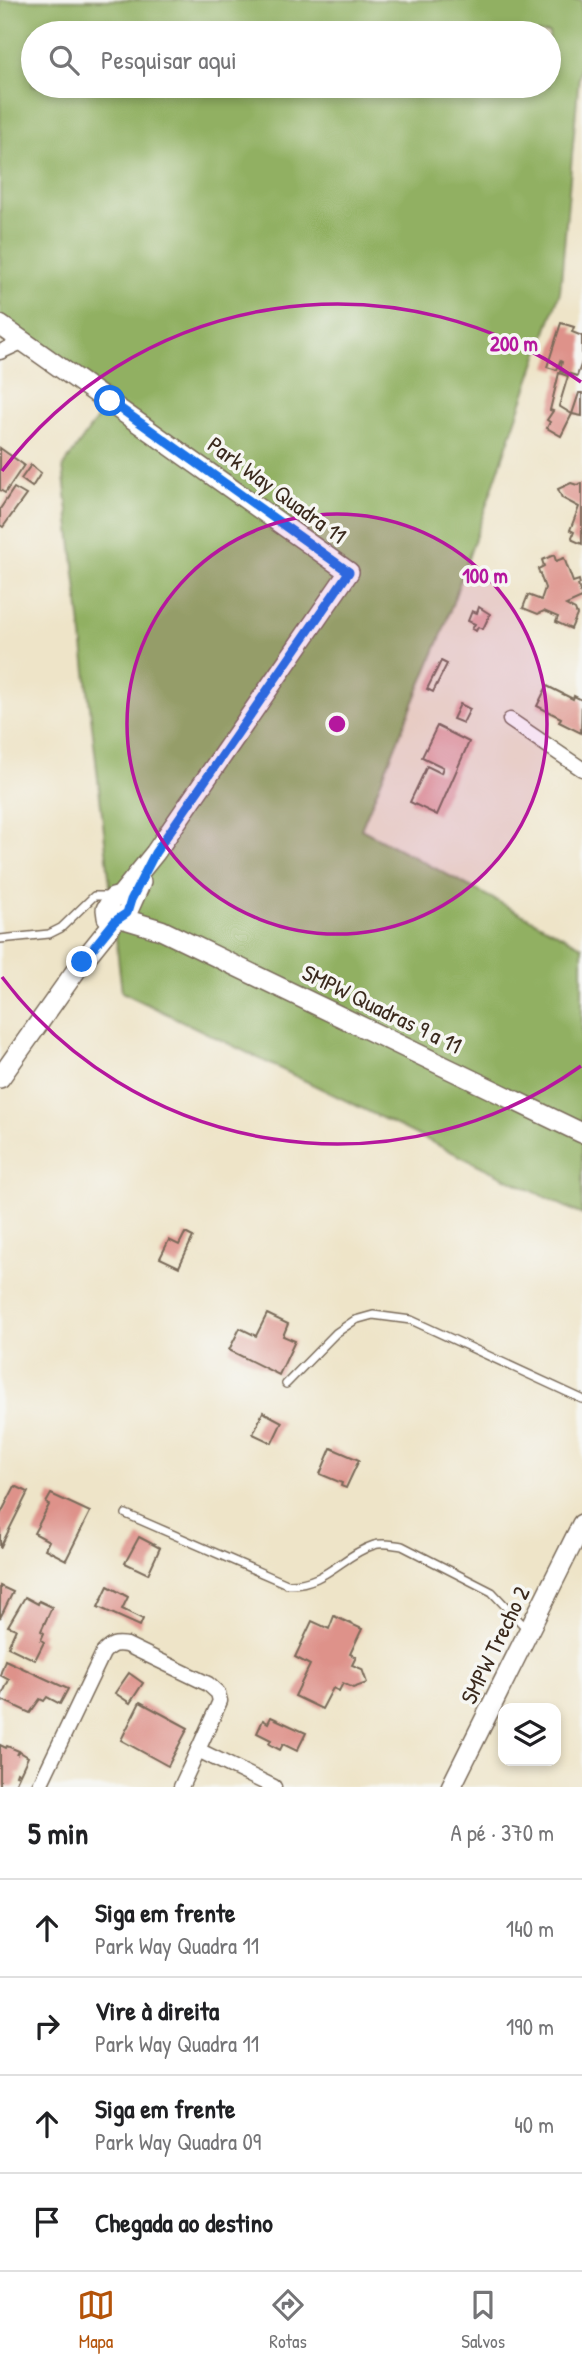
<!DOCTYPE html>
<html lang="pt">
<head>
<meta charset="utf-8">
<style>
	body { margin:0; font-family:"Patrick Hand",sans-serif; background:#f6f6f6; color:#202124 }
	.controls { position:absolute; right:21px; bottom:21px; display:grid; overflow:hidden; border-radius:14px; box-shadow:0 4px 10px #0003 }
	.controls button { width:63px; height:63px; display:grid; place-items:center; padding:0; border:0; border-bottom:2px solid #e0e0e0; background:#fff; color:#202124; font:35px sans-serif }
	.stop { position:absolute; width:21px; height:21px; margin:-16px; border:5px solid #1a73e8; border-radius:50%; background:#fff }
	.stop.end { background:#1a73e8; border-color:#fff; box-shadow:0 2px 7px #0008 }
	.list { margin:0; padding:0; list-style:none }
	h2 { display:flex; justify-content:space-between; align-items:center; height:91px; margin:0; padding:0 28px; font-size:30px }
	h2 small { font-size:23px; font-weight:400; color:#757577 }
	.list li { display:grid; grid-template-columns:46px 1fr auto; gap:21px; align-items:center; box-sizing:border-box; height:98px; padding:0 28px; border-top:2px solid #e0e0e0 }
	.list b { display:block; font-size:26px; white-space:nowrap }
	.list p { margin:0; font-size:23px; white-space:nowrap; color:#757577 }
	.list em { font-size:23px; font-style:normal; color:#757577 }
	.icon { flex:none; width:38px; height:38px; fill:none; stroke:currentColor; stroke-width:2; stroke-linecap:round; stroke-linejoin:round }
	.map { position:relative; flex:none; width:582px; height:1787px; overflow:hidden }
	.search { position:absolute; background:#fff; box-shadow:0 4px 10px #0003; left:21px; right:21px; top:21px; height:77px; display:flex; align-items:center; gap:18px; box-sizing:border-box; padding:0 24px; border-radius:38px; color:#757577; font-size:26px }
	.sheet { height:483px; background:#fff }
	nav { display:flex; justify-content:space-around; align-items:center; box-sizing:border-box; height:98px; border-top:2px solid #e0e0e0; background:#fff; font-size:19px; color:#757577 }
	nav a { display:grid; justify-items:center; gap:4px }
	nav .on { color:#b45309 }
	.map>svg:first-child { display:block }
	.forest { fill:#91b062; stroke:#666d40; stroke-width:2; fill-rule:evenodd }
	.building { fill:#de928a }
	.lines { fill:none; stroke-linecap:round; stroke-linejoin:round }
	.lane-casing { stroke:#7a6b5a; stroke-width:10 }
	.street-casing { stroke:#7a6b5a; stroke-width:17 }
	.secondary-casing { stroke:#7a6b5a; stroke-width:22 }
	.lane { stroke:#fff; stroke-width:7 }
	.street { stroke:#fff; stroke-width:14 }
	.secondary { stroke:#fff; stroke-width:19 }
	.route { stroke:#1a73e8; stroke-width:9 }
	.ring { fill:none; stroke:#b5179e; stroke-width:3.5 }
	.labels { text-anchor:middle; stroke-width:7; stroke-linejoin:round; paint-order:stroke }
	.street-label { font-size:23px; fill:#3b2a1e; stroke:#f6f6f2 }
	.centre { fill:#b5179e; stroke:#f6f6f2; stroke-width:3.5 }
	.ring-label { font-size:21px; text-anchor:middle; font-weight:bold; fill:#b5179e; stroke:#f6f6f2; stroke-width:7; stroke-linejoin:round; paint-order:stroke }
</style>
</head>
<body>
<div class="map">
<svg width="582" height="1787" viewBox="0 0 582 1787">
	<rect width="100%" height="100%" fill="#f6f6f2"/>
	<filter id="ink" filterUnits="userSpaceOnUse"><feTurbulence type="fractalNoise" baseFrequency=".0143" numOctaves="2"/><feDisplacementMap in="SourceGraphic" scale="14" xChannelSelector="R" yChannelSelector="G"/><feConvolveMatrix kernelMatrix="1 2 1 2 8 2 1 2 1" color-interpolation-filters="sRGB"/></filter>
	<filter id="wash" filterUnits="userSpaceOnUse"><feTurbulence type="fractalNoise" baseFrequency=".00686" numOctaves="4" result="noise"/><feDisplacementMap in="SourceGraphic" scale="28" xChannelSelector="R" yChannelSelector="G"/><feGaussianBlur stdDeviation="1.57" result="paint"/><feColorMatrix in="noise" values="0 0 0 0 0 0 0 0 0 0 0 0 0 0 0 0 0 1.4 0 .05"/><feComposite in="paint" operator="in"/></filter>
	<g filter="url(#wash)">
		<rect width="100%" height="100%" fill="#eee4c8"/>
		<path class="forest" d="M0,0H582V42L560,292L442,634L361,829L582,946V1215L122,992L63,467L112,397L0,322ZM33,33H549V86H33Z"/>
		<g id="blocks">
			<g class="building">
				<path d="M561,323L574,327L572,332L582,336V362L577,376L560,371L562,362L560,361L557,370L547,367Z"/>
				<path d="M559,373L568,376L559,406L572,414L579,393H582V416L572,414L561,436L547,428L550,422L547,420L553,411L550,410Z"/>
				<path d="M0,448L24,465L5,493L0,490Z"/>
				<path d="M31,465L41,473L32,487L21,479Z"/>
				<path d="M571,483L577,485L582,483V544L573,540L572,537L574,532L570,530L579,507L562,498L558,489Z"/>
				<path d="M14,488L26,495L3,527L0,525V509Z"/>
				<path d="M554,555L556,561L564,558L573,582L579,580L580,584L578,585L582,598L566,605L575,610L577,615L571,629L556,622L558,617L544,611L538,614L523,608L528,595L541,600L545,588L538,569L544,566L542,560Z"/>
				<path d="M479,607L490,614L483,629L478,627L476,631L472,629L475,624L468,621L472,611L477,613Z"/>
				<path d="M441,661L447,664L433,692L427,689Z"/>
				<path d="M547,686L573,699L574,696L582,700L581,733L559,722L561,718L537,706Z"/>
				<path d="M460,704L470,709L463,723L453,719Z"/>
				<path d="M437,726L469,742L437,815L410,802L427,766L441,773L443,767L422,757Z"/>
				<path d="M185,1233L193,1237L179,1267L160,1258L169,1240L179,1245Z"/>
				<path d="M267,1314L288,1324L283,1336L295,1341L279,1375L229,1350L240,1328L256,1336Z"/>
				<path d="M263,1412L282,1422L272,1443L253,1434Z"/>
				<path d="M331,1448L359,1460L346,1488L341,1486L342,1483L320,1474Z"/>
				<path d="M15,1486L28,1492L0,1548V1515Z"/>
				<path d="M51,1494L90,1512L66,1560L45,1549L49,1541L34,1533L49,1505L46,1503Z"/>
				<path d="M139,1537L160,1548L148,1574L125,1563Z"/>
				<path d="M0,1586L13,1592L0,1618Z"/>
				<path d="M108,1586L128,1597L122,1609L143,1619L140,1626L98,1607Z"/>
				<path d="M25,1597L38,1604L39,1601L52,1607L41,1631L44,1633L41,1640L44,1642L35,1660L8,1647L16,1629L8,1626Z"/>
				<path d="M334,1616L362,1629L350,1654L356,1657L352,1665L362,1669L367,1683L353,1688L343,1683L339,1691L333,1688L322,1709L295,1696L310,1665L295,1657L312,1621L329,1629Z"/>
				<path d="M5,1660L68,1689L60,1704L47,1697L44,1701L40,1699L30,1713L0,1699L9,1680L0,1675Z"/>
				<path d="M129,1673L143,1683L130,1703L115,1693Z"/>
				<path d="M140,1702L188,1728L168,1766L121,1740Z"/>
				<path d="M271,1717L306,1733L297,1751L283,1744L280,1750L269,1744L271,1740L257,1733L263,1720L268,1723Z"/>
				<path d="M0,1745L6,1748L7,1746L19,1751L17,1755L20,1752L28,1757L20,1774L17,1772L16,1775L19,1776L14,1787H0Z"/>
			</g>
		</g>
	</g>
	<g filter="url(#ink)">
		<use href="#blocks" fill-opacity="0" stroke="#7a6b5a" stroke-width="2"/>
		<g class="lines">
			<g class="lane-casing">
				<g id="lane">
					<path d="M0,939L49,934L61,928L94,896H110"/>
					<path d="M286,1384L336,1333L355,1320L373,1315L411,1320L582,1399"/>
					<path d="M126,1514L287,1584C325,1586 342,1555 374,1545C383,1542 393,1545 402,1546L492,1592L526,1628"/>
				</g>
			</g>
			<g class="street-casing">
				<g id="street">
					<path d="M0,352L24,341"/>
					<path d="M510,720L582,769"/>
					<path d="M39,1787L103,1653C111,1644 115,1643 127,1645L208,1684L218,1693L220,1701L198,1750L274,1787"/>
					<path d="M181,1787L198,1750"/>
				</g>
			</g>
			<g class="secondary-casing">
				<g id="secondary">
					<path d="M0,325L349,572L155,853L121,895"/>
					<path d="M130,899L125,895L113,898L106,909L107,917L115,921L127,913L141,882"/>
					<path d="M121,918L161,930L582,1133"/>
					<path d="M0,1078L82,962L115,921"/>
					<path d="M451,1787L582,1524"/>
				</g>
			</g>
			<use href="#lane" class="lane"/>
			<use href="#street" class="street"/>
			<use href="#secondary" class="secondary"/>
		</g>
	</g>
	<g class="lines" filter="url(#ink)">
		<path class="route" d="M82,962L115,921L127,913L131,900L155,853L349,572L110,401"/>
	</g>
	<circle cx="337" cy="724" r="210" fill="#b5179e" fill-opacity=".12"/>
	<g class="ring">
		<circle cx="337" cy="724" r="210"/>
		<path d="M581 1066A420 420 0 0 1 2 977M2 471A420 420 0 0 1 581 382"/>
	</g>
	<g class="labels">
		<g class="street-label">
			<text transform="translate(277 490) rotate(36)" y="8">Park Way Quadra 11</text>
			<text transform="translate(382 1009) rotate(26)" y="8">SMPW Quadras 9 a 11</text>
			<text transform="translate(495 1645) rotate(-64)" y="8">SMPW Trecho 2</text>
		</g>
	</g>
	<circle cx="337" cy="724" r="10" class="centre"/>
	<g class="ring-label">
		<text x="514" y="351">200 m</text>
		<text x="485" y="583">100 m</text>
	</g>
</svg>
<div class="controls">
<button><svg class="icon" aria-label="layers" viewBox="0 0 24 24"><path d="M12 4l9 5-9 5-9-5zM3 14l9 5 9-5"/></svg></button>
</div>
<div class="stop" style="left:110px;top:401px"></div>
<div class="stop end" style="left:82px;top:962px"></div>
<div class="search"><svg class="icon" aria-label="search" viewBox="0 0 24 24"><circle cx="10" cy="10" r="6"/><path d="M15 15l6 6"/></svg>Pesquisar aqui</div>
</div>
<section class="sheet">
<h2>5 min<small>A pé · 370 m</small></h2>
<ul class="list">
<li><svg class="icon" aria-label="ahead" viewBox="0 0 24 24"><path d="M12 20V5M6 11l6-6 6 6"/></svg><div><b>Siga em frente</b><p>Park Way Quadra 11</p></div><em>140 m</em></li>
<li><svg class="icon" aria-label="right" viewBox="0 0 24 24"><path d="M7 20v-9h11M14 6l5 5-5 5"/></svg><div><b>Vire à direita</b><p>Park Way Quadra 11</p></div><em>190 m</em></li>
<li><svg class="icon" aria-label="ahead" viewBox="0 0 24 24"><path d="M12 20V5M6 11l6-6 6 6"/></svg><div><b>Siga em frente</b><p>Park Way Quadra 09</p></div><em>40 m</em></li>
<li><svg class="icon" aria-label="arrive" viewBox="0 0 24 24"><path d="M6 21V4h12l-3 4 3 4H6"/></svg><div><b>Chegada ao destino</b></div></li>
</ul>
</section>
<nav>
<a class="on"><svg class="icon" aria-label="map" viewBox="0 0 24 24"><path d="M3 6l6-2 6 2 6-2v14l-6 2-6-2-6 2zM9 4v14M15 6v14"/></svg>Mapa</a>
<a><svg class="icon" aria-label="directions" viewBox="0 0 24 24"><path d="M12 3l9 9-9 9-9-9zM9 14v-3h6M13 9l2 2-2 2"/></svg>Rotas</a>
<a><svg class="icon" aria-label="saved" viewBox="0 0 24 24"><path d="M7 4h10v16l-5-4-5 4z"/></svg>Salvos</a>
</nav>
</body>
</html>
